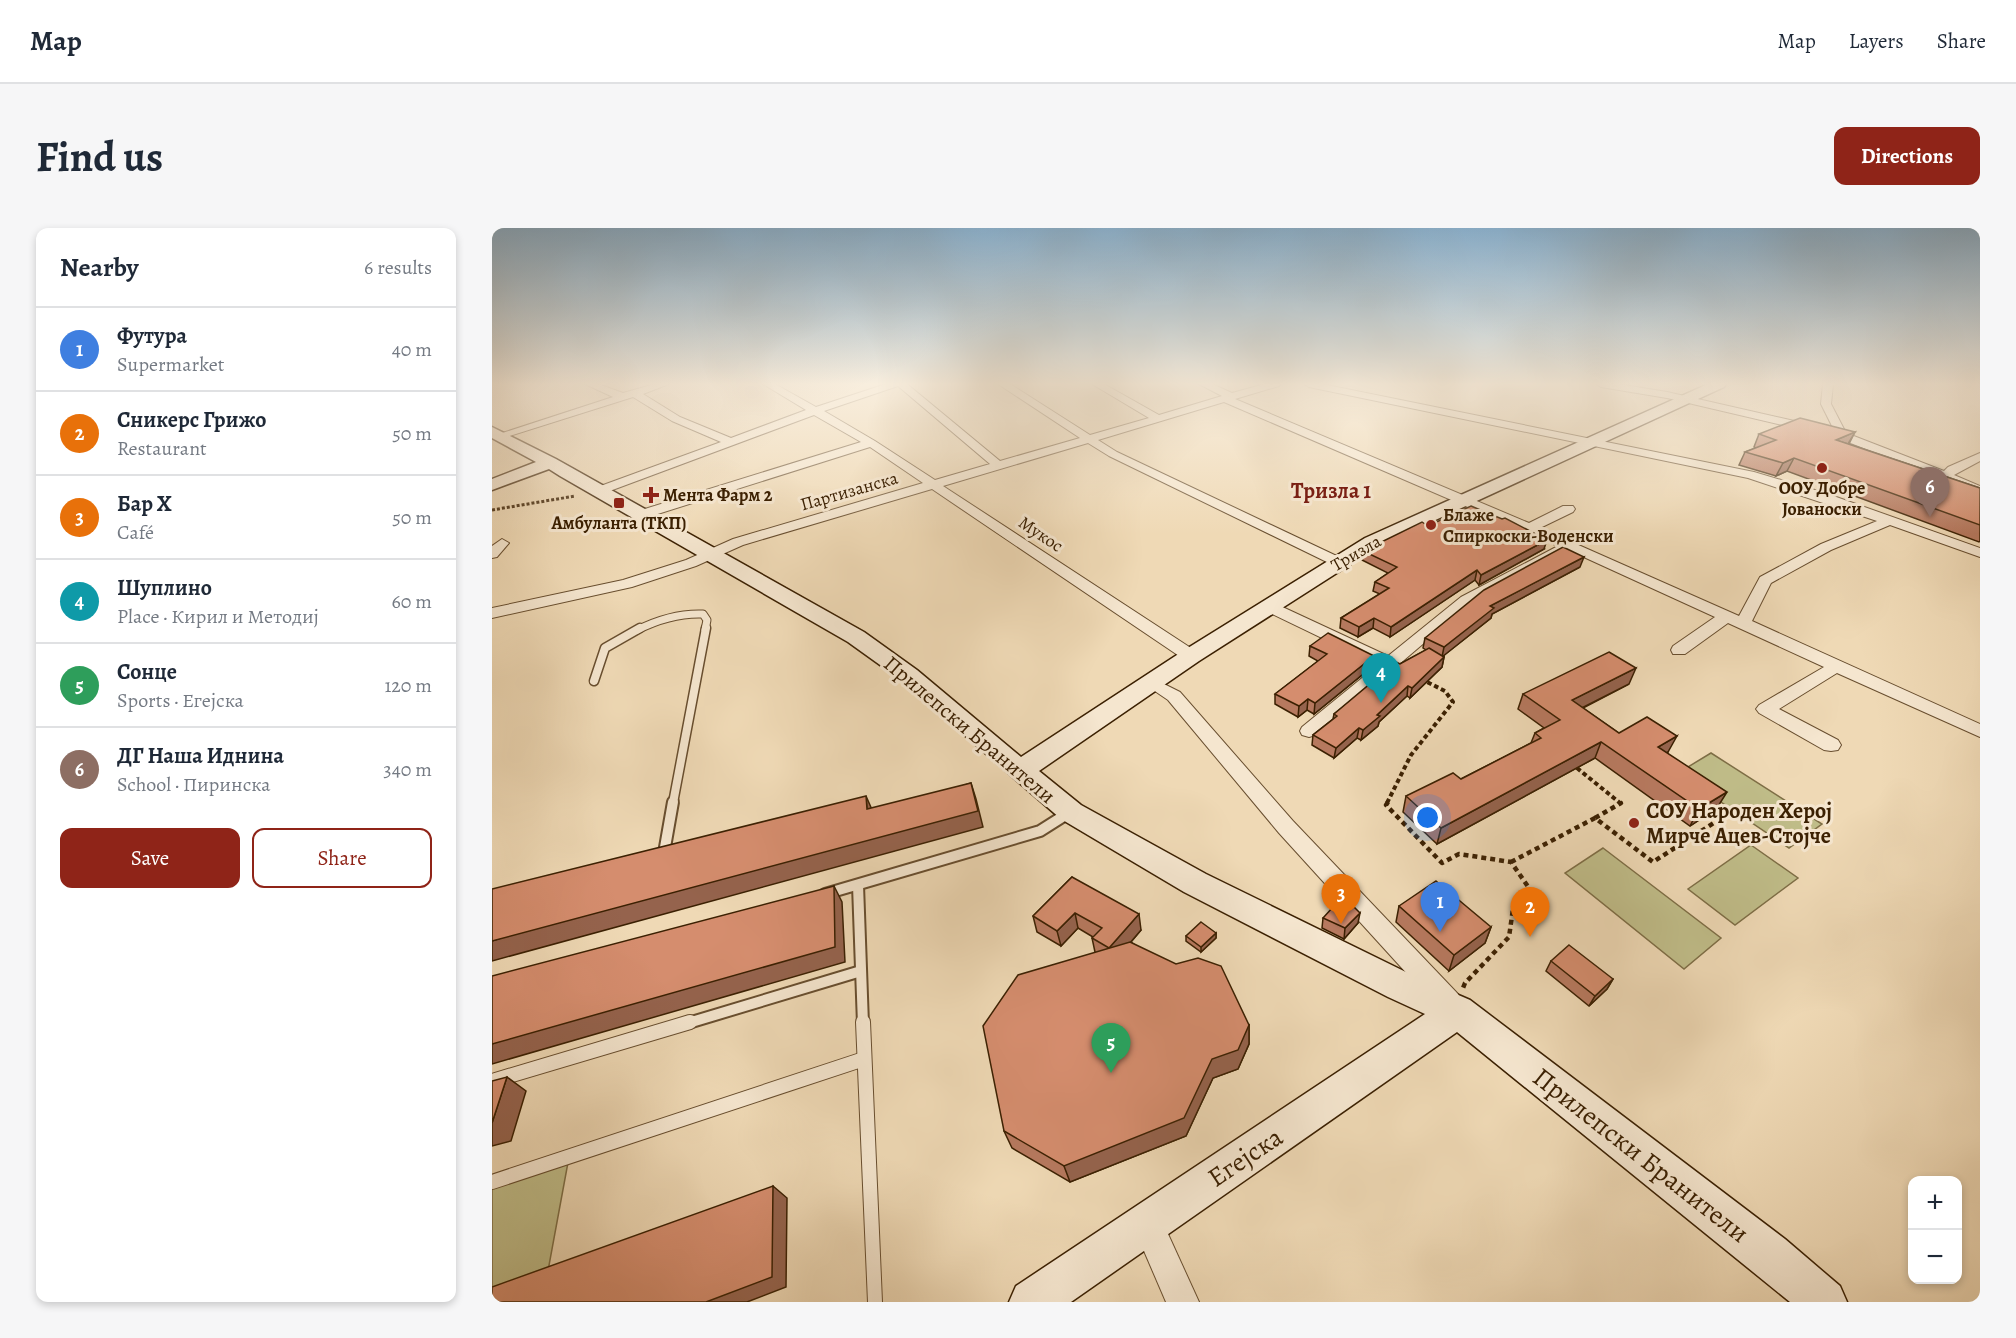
<!DOCTYPE html>
<html lang="en">
<head>
<meta charset="utf-8">
<style>
	body { margin:0; font-family:Alegreya,serif; background:#f6f6f7; color:#1f2937 }
	.controls { position:absolute; right:18px; bottom:18px; display:grid; overflow:hidden; border-radius:12px; box-shadow:0 3px 9px #0003 }
	.controls button { width:54px; height:54px; display:grid; place-items:center; padding:0; border:0; border-bottom:2px solid #e0e1e3; background:#fff; color:#1f2937; font:30px sans-serif }
	.you { position:absolute; left:936px; top:590px; width:21px; height:21px; margin:-15px; border:4px solid #fff; border-radius:50%; background:#1a73e8; box-shadow:0 0 0 9px #1a73e833 }
	.badge { display:grid; place-items:center; width:39px; height:39px; border-radius:50%; background:#8f2418; color:#fff; font-size:20px; font-weight:700 }
	.pin { position:absolute; translate:-50% -50px; filter:drop-shadow(0 2px 3px #0008) }
	.pin::after { content:''; position:absolute; top:32px; width:21px; height:18px; background:inherit; clip-path:polygon(0 0,100% 0,50% 100%) }
	.list { margin:0; padding:0; list-style:none }
	h2 { display:flex; justify-content:space-between; align-items:center; height:78px; margin:0; padding:0 24px; font-size:26px }
	h2 small { font-size:20px; font-weight:400; color:#747a83 }
	.list li { display:grid; grid-template-columns:39px 1fr auto; gap:18px; align-items:center; box-sizing:border-box; height:84px; padding:0 24px; border-top:2px solid #e0e1e3 }
	.list b { display:block; font-size:22px; white-space:nowrap }
	.list p { margin:0; font-size:20px; white-space:nowrap; color:#747a83 }
	.list em { font-size:20px; font-style:normal; color:#747a83 }
	.actions { display:flex; gap:12px; padding:18px 24px }
	.actions a { flex:1; padding:14px 0; border:2px solid #8f2418; border-radius:12px; text-align:center; font-size:21px; color:#8f2418 }
	.actions .main { background:#8f2418; color:#fff }
	.map { position:relative; flex:none; width:1488px; height:1074px; overflow:hidden; border-radius:12px }
	header { display:flex; align-items:center; gap:36px; box-sizing:border-box; height:84px; padding:0 30px; background:#fff; border-bottom:2px solid #e0e1e3 }
	header strong { font-size:28px }
	nav { display:flex; gap:33px; margin-inline-start:auto; font-size:21px }
	.intro { display:flex; align-items:center; justify-content:space-between; box-sizing:border-box; height:144px; padding:0 36px }
	h1 { margin:0; font-size:42px }
	.button { padding:15px 27px; border-radius:12px; background:#8f2418; color:#fff; font-size:21px; font-weight:700 }
	main { display:flex; gap:36px; padding:0 36px }
	aside { flex:1; background:#fff; border-radius:12px; box-shadow:0 3px 9px #0003 }
	.map>svg:first-child { display:block }
	.green { fill:#c0bd89; stroke:#7e6e46; stroke-width:1.5 }
	.lines { fill:none; stroke-linecap:round; stroke-linejoin:round }
	.lane-far3-casing { stroke:#684e2f; stroke-width:9 }
	.lane-far2-casing { stroke:#684e2f; stroke-width:11 }
	.lane-far1-casing { stroke:#684e2f; stroke-width:14 }
	.lane-casing { stroke:#684e2f; stroke-width:16 }
	.street-casing { stroke:#684e2f; stroke-width:2 }
	.secondary-casing { stroke:#3b2002; stroke-width:3 }
	.path-far2 { stroke:#3b2002; stroke-width:3; stroke-dasharray:3 2; stroke-linecap:butt }
	.path-far1 { stroke:#3b2002; stroke-width:4; stroke-dasharray:4.5 3; stroke-linecap:butt }
	.path { stroke:#3b2002; stroke-width:4.5; stroke-dasharray:5 4; stroke-linecap:butt }
	.lane-far3 { stroke:#f5e6cf; stroke-width:7 }
	.lane-far2 { stroke:#f5e6cf; stroke-width:8 }
	.lane-far1 { stroke:#f5e6cf; stroke-width:10 }
	.lane { stroke:#f5e6cf; stroke-width:14 }
	.street { fill:#f5e6cf; fill-rule:evenodd }
	.secondary { fill:#f5e6cf; fill-rule:evenodd }
	.wall { fill:#b7795f; stroke:#3b2002; stroke-width:1.5 }
	.shaded-wall { fill:#95634d; stroke:#3b2002; stroke-width:1.5 }
	.building { fill:#d58d6e; stroke:#3b2002; stroke-width:1.5 }
	.poi-dot { fill:#8f2418; stroke:#f5e6cf; stroke-width:2 }
	.labels { text-anchor:middle; stroke-width:6; stroke-linejoin:round; paint-order:stroke }
	.far-poi-label { font-size:18px; font-weight:bold; fill:#3b2002; stroke:#f5e6cf }
	.far-street-label { font-size:18px; fill:#3b2002; stroke:#f5e6cf }
	.far-quarter-label { font-size:22px; font-weight:bold; fill:#7a1f14; stroke:#f5e6cf }
	.street-label { font-size:22px; fill:#3b2002; stroke:#f5e6cf }
	.poi-label { font-size:22px; font-weight:bold; fill:#3b2002; stroke:#f5e6cf; text-anchor:start }
	.near-street-label { font-size:27px; fill:#3b2002; stroke:#f5e6cf }
</style>
</head>
<body>
<header>
<strong>Map</strong>
<nav><a>Map</a><a>Layers</a><a>Share</a></nav>
</header>
<div class="intro"><h1>Find us</h1><a class="button">Directions</a></div>
<main>
<aside>
<h2>Nearby<small>6 results</small></h2>
<ul class="list">
<li><span class="badge" style="background:#3f7fe0">1</span><div><b>Футура</b><p>Supermarket</p></div><em>40 m</em></li>
<li><span class="badge" style="background:#e8710a">2</span><div><b>Сникерс Грижо</b><p>Restaurant</p></div><em>50 m</em></li>
<li><span class="badge" style="background:#e8710a">3</span><div><b>Бар Х</b><p>Café</p></div><em>50 m</em></li>
<li><span class="badge" style="background:#0f9aa8">4</span><div><b>Шуплино</b><p>Place · Кирил и Методиј</p></div><em>60 m</em></li>
<li><span class="badge" style="background:#2e9e5b">5</span><div><b>Сонце</b><p>Sports · Егејска</p></div><em>120 m</em></li>
<li><span class="badge" style="background:#8d6e63">6</span><div><b>ДГ Наша Иднина</b><p>School · Пиринска</p></div><em>340 m</em></li>
</ul>
<div class="actions"><a class="main">Save</a><a>Share</a></div>
</aside>
<div class="map">
<svg width="1488" height="1074" viewBox="0 0 1488 1074">
	<rect width="100%" height="100%" fill="#efd9b5"/>
	<filter id="stains"><feTurbulence type="fractalNoise" baseFrequency=".00333" numOctaves="4"/><feColorMatrix values="0 0 0 0 .2 0 0 0 0 .09 0 0 0 0 .02 0 0 0 .5 -.17"/></filter>
	<radialGradient id="worn" r=".72"><stop offset=".6" stop-color="#630" stop-opacity="0"/><stop offset="1" stop-color="#630" stop-opacity=".3"/></radialGradient>
	<g class="green">
		<path d="M1219,525L1330,596L1297,620L1186,545Z"/>
		<path d="M1259,617L1306,650L1243,697L1196,661Z"/>
		<path d="M1111,620L1229,710L1192,741L1073,645Z"/>
		<path d="M77,929L53,1059L0,1074V954Z"/>
	</g>
	<g class="lines">
		<g class="lane-far3-casing">
			<path id="lane-far3" d="M145,402C167,391 187,385 211,386L215,392L213,402"/>
		</g>
		<g class="lane-far2-casing">
			<g id="lane-far2">
				<path d="M102,453L113,420L148,400"/>
				<path d="M181,575L214,400"/>
			</g>
		</g>
		<g class="lane-far1-casing">
			<g id="lane-far1">
				<path d="M172,625L181,574"/>
				<path d="M366,657L371,796"/>
				<path d="M333,666L548,603L578,584"/>
				<path d="M193,796L369,743"/>
			</g>
		</g>
		<g class="lane-casing">
			<g id="lane">
				<path d="M371,794L383,1074"/>
				<path d="M0,853L198,794"/>
				<path d="M0,954L372,831"/>
			</g>
		</g>
		<g class="street-casing">
			<g id="street">
				<path d="M93,156H106L131,165L163,156H177L151,166L188,189L239,210L314,182L271,156H283L324,179L394,156H415L508,233L588,210L506,156H518L598,207L657,190L600,156H612L667,187L730,168L707,156H720L740,165L773,156H788L787,158L743,171L1037,295L1071,278H1081L1083,281L1081,284L1048,300L1247,388L1268,349L1329,316L1385,293L1256,250L817,159L812,156H830L1262,244L1333,265L1488,320V329L1398,297L1339,322L1279,355L1260,393L1488,496V509L1345,445L1287,481L1346,512L1349,517L1346,522L1339,523L1332,522L1267,485L1264,481L1267,477L1332,439L1236,395L1193,426H1181L1179,422L1181,418L1223,389L1072,320L1071,325L979,375L824,507L817,509L810,507L808,503L810,499L886,437L772,382L770,379L772,376H784L896,428L969,369L1066,318L732,174L606,212L625,224L851,331L853,334L851,337H841L617,228L596,215L451,258L705,424L707,428L705,432H693L440,261L251,317L204,338L140,359L0,390V380L131,352L194,332L241,311L431,255L378,219L153,290H143L141,287L143,284L369,214L322,187L107,267L103,266L101,263L103,260L229,214L180,193L141,169L11,210H3L1,208L121,169ZM406,158L498,236L443,252L383,213L332,183Z"/>
				<path d="M1104,156H1126L1175,164L1342,202L1329,176L1331,156H1341L1339,176L1354,205L1452,243L1456,239L1488,225V233L1462,247L1488,258V266L1346,210L1175,170L1109,159Z"/>
				<path d="M10,311L17,315L5,329L0,330V318Z"/>
				<path d="M660,450L688,464L801,593L966,766L970,774L966,782L957,785L948,782L787,605L676,472L651,455L654,451Z"/>
				<path d="M655,980L666,984L707,1074H674L640,995L644,984Z"/>
			</g>
		</g>
		<g class="secondary-casing">
			<path id="secondary" d="M1216,156H1234L1232,159L887,318L707,433L547,543L589,577L714,646L920,747L978,772L1293,1011L1348,1058L1355,1074H1298L965,804L579,1074H517L524,1058L933,786L896,769L692,664L569,591L409,452L356,414L68,248L57,241L0,262V251L44,234L0,210V199L64,231L372,404L425,442L529,529L691,423L873,310Z"/>
		</g>
		<path class="path-far2" d="M0,282L83,268"/>
		<g class="path-far1">
			<path d="M1085,540L1128,575"/>
			<path d="M895,575L919,527L961,474L953,463L931,452"/>
		</g>
		<g class="path">
			<path d="M896,574L894,577L950,635L967,626L1019,634L1037,660L1021,681L1017,709L973,755L971,760"/>
			<path d="M1103,590L1129,575L1128,574"/>
			<path d="M1019,634L1103,590L1161,634L1242,582"/>
		</g>
		<use href="#lane-far3" class="lane-far3"/>
		<use href="#lane-far2" class="lane-far2"/>
		<use href="#lane-far1" class="lane-far1"/>
		<use href="#lane" class="lane"/>
		<use href="#street" class="street"/>
		<use href="#secondary" class="secondary"/>
	</g>
	<g class="wall">
		<path d="M1363,204L1357,216L1488,260V313L1487,314L1295,243L1284,248L1247,237L1253,224L1264,220L1262,219L1267,206Z"/>
		<path d="M936,298L1052,321L987,357L983,352L898,409L881,400L866,409L848,400L849,390L888,366L881,363L883,354L896,345L870,332L871,323Z"/>
		<path d="M1088,339L1000,386L999,390L951,428L952,429L950,439L918,470L915,468L887,494L886,498L869,512L865,510L842,530L820,517L821,507L841,491L842,486L908,436L934,422L931,420L933,410Z"/>
		<path d="M818,418L881,438L822,486L815,482L806,489L783,476V466L826,433L817,428Z"/>
		<path d="M1137,456L1091,480L1127,505L1176,524L1175,525L1225,580L1198,598L1103,530L945,616L911,584L914,568L969,551L1039,515L1043,505L1052,500L1026,481L1031,466Z"/>
		<path d="M580,649L649,702L639,714L757,797V816L746,841L721,850L694,908L578,954L520,920L512,903L603,724L600,710L601,709L586,700L569,718L545,704L541,688Z"/>
		<path d="M907,678L999,699L993,715L957,743L904,694Z"/>
		<path d="M831,690L866,695L852,711L830,700Z"/>
		<path d="M724,705V710L709,724L694,713V708Z"/>
		<path d="M1059,733L1121,751L1115,761L1097,778L1054,743Z"/>
	</g>
	<g class="shaded-wall">
		<path d="M1363,204L1356,216L1344,212Z"/>
		<path d="M1302,230L1295,243L1284,248L1291,235Z"/>
		<path d="M1055,312L1052,321L987,357L989,347Z"/>
		<path d="M1092,329L1088,339L1000,386L999,390L950,429L952,419L998,378Z"/>
		<path d="M985,342L983,352L898,409L899,399Z"/>
		<path d="M882,390L881,400L866,409L867,399Z"/>
		<path d="M882,428L881,438L822,486L823,475Z"/>
		<path d="M952,429L950,439L918,470L920,460Z"/>
		<path d="M1144,440L1137,456L1074,488L1080,472Z"/>
		<path d="M916,458L915,468L887,494L886,498L869,512L871,502L885,487Z"/>
		<path d="M816,471L815,482L806,489L807,478Z"/>
		<path d="M867,500L865,510L842,530L844,520Z"/>
		<path d="M1185,508L1176,524L1159,535L1166,519Z"/>
		<path d="M1109,514L1103,530L945,616L949,600Z"/>
		<path d="M479,555L484,571L491,599L0,733V713Z"/>
		<path d="M1235,564L1225,580L1198,598L1207,581Z"/>
		<path d="M374,568L381,584L375,581Z"/>
		<path d="M342,658L350,674L353,734L0,836V816Z"/>
		<path d="M583,685L586,700L569,718L565,703Z"/>
		<path d="M868,685L866,695L852,711L853,700Z"/>
		<path d="M647,686L649,702L620,736L617,720Z"/>
		<path d="M999,699L993,715L957,743L962,727Z"/>
		<path d="M724,705V710L709,724V719Z"/>
		<path d="M1121,751L1115,761L1097,778L1103,768Z"/>
		<path d="M757,797V816L746,841L721,850L694,908L578,954L572,938Z"/>
		<path d="M15,849L34,863L19,913L0,918V895Z"/>
		<path d="M281,958L295,970L294,1059L255,1074H214Z"/>
	</g>
	<g class="building">
		<path d="M1308,190L1363,204L1344,212L1488,260V297L1302,230L1291,235L1253,224L1284,212L1267,206Z"/>
		<path d="M979,278L1010,291L1013,290L1055,312L989,347L985,342L899,399L882,390L867,399L849,390L897,360L883,354L905,339L871,323L930,294L936,298Z"/>
		<path d="M1071,319L1092,329L998,378L1002,380L952,419L933,410L992,362Z"/>
		<path d="M836,405L882,428L823,475L816,471L807,478L783,466L835,426L818,418Z"/>
		<path d="M937,420L952,429L920,460L916,458L885,487L888,488L871,502L867,500L844,520L821,507L845,488L842,486L904,434L908,436Z"/>
		<path d="M1117,424L1144,440L1080,472L1127,505L1155,489L1185,508L1166,519L1235,564L1207,581L1109,514L949,600L914,568L961,545L969,551L1049,510L1043,505L1068,492L1031,466Z"/>
		<path d="M479,555L486,583L0,713V661L374,568L375,581Z"/>
		<path d="M580,649L647,686L617,720L600,710L610,700L583,685L565,703L541,688Z"/>
		<path d="M944,653L999,699L962,727L907,678Z"/>
		<path d="M342,658L343,719L0,816V748Z"/>
		<path d="M851,668L868,685L853,700L831,690Z"/>
		<path d="M709,694L724,705L709,719L694,708Z"/>
		<path d="M638,714L684,736L706,730L729,738L757,797L746,822L720,831L692,890L572,938L512,903L491,798L526,747Z"/>
		<path d="M1077,717L1121,751L1103,768L1059,733Z"/>
		<path d="M15,849L0,895V853Z"/>
		<path d="M281,958L280,1049L214,1074H0V1059Z"/>
	</g>
	<linearGradient id="sky" x2="0" y2="1"><stop stop-color="#8bb5d5"/><stop offset="0.51" stop-color="#f8eede"/><stop offset="1" stop-color="#f8eede" stop-opacity="0"/></linearGradient>
	<rect width="1488" height="306" fill="url(#sky)"/>
	<g class="poi-dot">
		<circle cx="1330" cy="240" r="6"/>
		<path d="M156 258h6v6h6v6h-6v6h-6v-6h-6v-6h6z"/>
		<rect x="121" y="269" width="12" height="12" rx="3"/>
		<circle cx="939" cy="297" r="6"/>
		<circle cx="1142" cy="595" r="6"/>
	</g>
	<g class="labels">
		<g class="far-poi-label">
			<text x="1330" y="266">ООУ Добре<tspan x="1330" dy="21">Јованоски</tspan></text>
			<text x="171" y="273" text-anchor="start">Мента Фарм 2</text>
			<text x="951" y="293" text-anchor="start">Блаже<tspan x="951" dy="21">Спиркоски-Воденски</tspan></text>
			<text x="127" y="301">Амбуланта (ТКП)</text>
		</g>
		<g class="far-street-label">
			<text transform="translate(357 263) rotate(-16)" y="6">Партизанска</text>
			<text transform="translate(549 306) rotate(34)" y="6">Мукос</text>
			<text transform="translate(864 325) rotate(-30)" y="6">Тризла</text>
		</g>
		<g class="far-quarter-label">
			<text x="839" y="270">Тризла 1</text>
		</g>
		<g class="street-label">
			<text transform="translate(478 501) rotate(40)" y="8">Прилепски Бранители</text>
		</g>
		<g class="poi-label">
			<text x="1154" y="590">СОУ Народен Херој<tspan x="1154" dy="25">Мирче Ацев-Стојче</tspan></text>
		</g>
		<g class="near-street-label">
			<text transform="translate(1149 927) rotate(38)" y="9">Прилепски Бранители</text>
			<text transform="translate(753 929) rotate(-34)" y="9">Егејска</text>
		</g>
	</g>
	<rect width="100%" height="100%" filter="url(#stains)"/>
	<rect width="100%" height="100%" fill="url(#worn)"/>
</svg>
<div class="controls">
<button>+</button>
<button>−</button>
</div>
<div class="you"></div>
<div class="pin badge" style="left:948px;top:704px;background:#3f7fe0">1</div>
<div class="pin badge" style="left:1038px;top:709px;background:#e8710a">2</div>
<div class="pin badge" style="left:849px;top:696px;background:#e8710a">3</div>
<div class="pin badge" style="left:889px;top:475px;background:#0f9aa8">4</div>
<div class="pin badge" style="left:619px;top:845px;background:#2e9e5b">5</div>
<div class="pin badge" style="left:1438px;top:289px;background:#8d6e63">6</div>
</div>
</main>
</body>
</html>
